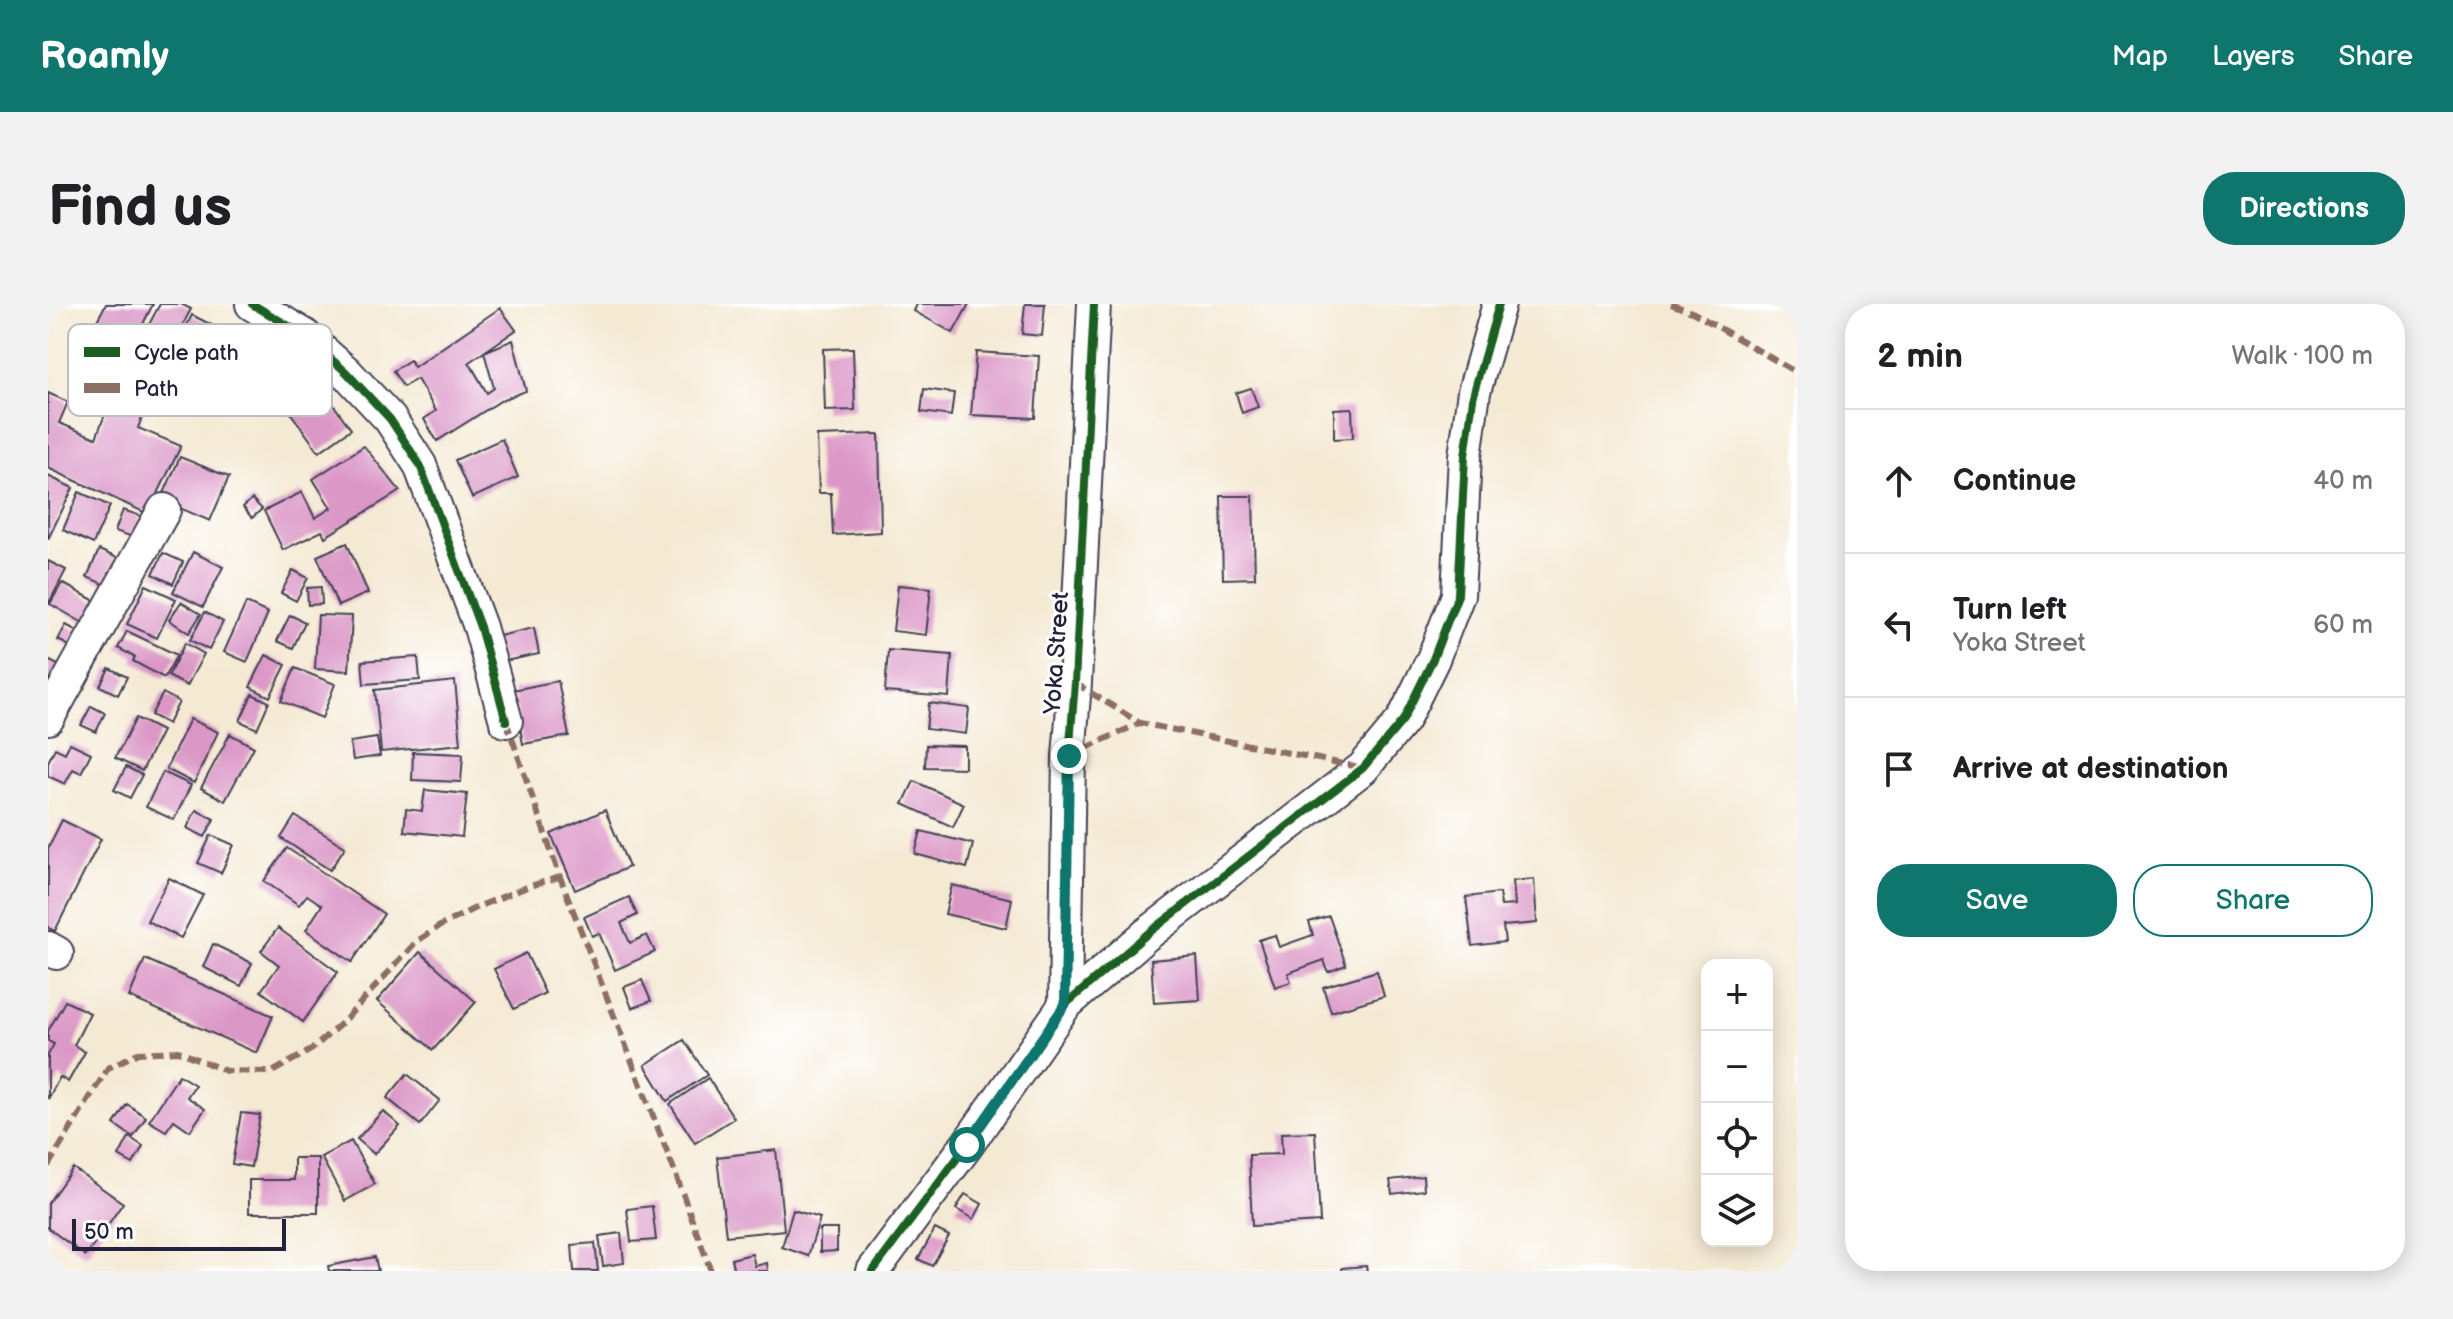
<!DOCTYPE html>
<html lang="en">
<head>
<meta charset="utf-8">
<style>
	body { margin:0; font-family:"Balsamiq Sans",sans-serif; background:#f2f2f2; color:#202124 }
	.controls { position:absolute; right:24px; bottom:24px; display:grid; overflow:hidden; border-radius:16px; box-shadow:0 4px 20px #0003 }
	.controls button { width:72px; height:72px; display:grid; place-items:center; padding:0; border:0; border-bottom:2px solid #e0e0e0; background:#fff; color:#202124; font:40px sans-serif }
	.scale { position:absolute; left:24px; bottom:20px; width:214px; box-sizing:border-box; padding-left:8px; border:4px solid #22223b; border-top:0; font-size:22px; line-height:28px; white-space:nowrap; color:#22223b; -webkit-text-stroke:6px #fff; paint-order:stroke }
	.stop { position:absolute; width:24px; height:24px; margin:-18px; border:6px solid #0f766e; border-radius:50%; background:#fff }
	.stop.end { background:#0f766e; border-color:#fff; box-shadow:0 2px 8px #0008 }
	.list { margin:0; padding:0; list-style:none }
	h2 { display:flex; justify-content:space-between; align-items:center; height:104px; margin:0; padding:0 32px; font-size:34px }
	h2 small { font-size:26px; font-weight:400; color:#757577 }
	.list li { display:grid; grid-template-columns:52px 1fr auto; gap:24px; align-items:center; box-sizing:border-box; height:144px; padding:0 32px; border-top:2px solid #e0e0e0 }
	.list b { display:block; font-size:30px; white-space:nowrap }
	.list p { margin:0; font-size:26px; white-space:nowrap; color:#757577 }
	.list em { font-size:26px; font-style:normal; color:#757577 }
	.actions { display:flex; gap:16px; padding:24px 32px }
	.actions a { flex:1; padding:18px 0; border:2px solid #0f766e; border-radius:32px; text-align:center; font-size:28px; color:#0f766e }
	.actions .main { background:#0f766e; color:#fff }
	.icon { flex:none; width:44px; height:44px; fill:none; stroke:currentColor; stroke-width:2; stroke-linecap:round; stroke-linejoin:round }
	.map { position:relative; flex:none; width:1749px; height:967px; overflow:hidden; border-radius:32px }
	header { display:flex; align-items:center; gap:48px; box-sizing:border-box; height:112px; padding:0 40px; background:#0f766e; color:#fff }
	header strong { font-size:38px }
	nav { display:flex; gap:44px; margin-inline-start:auto; font-size:28px }
	.intro { display:flex; align-items:center; justify-content:space-between; box-sizing:border-box; height:192px; padding:0 48px }
	h1 { margin:0; font-size:56px }
	.button { padding:20px 36px; border-radius:32px; background:#0f766e; color:#fff; font-size:28px; font-weight:700 }
	main { display:flex; gap:48px; padding:0 48px }
	aside { flex:1; background:#fff; border-radius:32px; box-shadow:0 4px 20px #0003 }
	.map>svg:first-child { display:block }
	.building { fill:#db98c7; fill-rule:evenodd }
	.lines { fill:none; stroke-linecap:round; stroke-linejoin:round }
	.street-casing { stroke:#424052; stroke-width:36 }
	.street { stroke:#fff; stroke-width:32 }
	.quiet { stroke:#8d6e63; stroke-width:6; stroke-dasharray:12 6; stroke-linecap:butt }
	.cycleway-casing { stroke:#fff; stroke-width:13 }
	.cycleway { stroke:#1b5e20; stroke-width:8 }
	.route { stroke:#0f766e; stroke-width:10 }
	.labels { text-anchor:middle; stroke-width:6; stroke-linejoin:round; paint-order:stroke }
	.street-label { font-size:24px; fill:#22223b; stroke:#fff }
	.key { fill:#fff; stroke:#bdbdc4; stroke-width:2 }
	.key-label { font-size:22px; fill:#22223b }
</style>
</head>
<body>
<header>
<strong>Roamly</strong>
<nav><a>Map</a><a>Layers</a><a>Share</a></nav>
</header>
<div class="intro"><h1>Find us</h1><a class="button">Directions</a></div>
<main>
<div class="map">
<svg width="1749" height="967" viewBox="0 0 1749 967">
	<rect width="100%" height="100%" fill="#fff"/>
	<filter id="ink" filterUnits="userSpaceOnUse"><feTurbulence type="fractalNoise" baseFrequency=".0125" numOctaves="2"/><feDisplacementMap in="SourceGraphic" scale="16" xChannelSelector="R" yChannelSelector="G"/><feConvolveMatrix kernelMatrix="1 2 1 2 8 2 1 2 1" color-interpolation-filters="sRGB"/></filter>
	<filter id="wash" filterUnits="userSpaceOnUse"><feTurbulence type="fractalNoise" baseFrequency=".006" numOctaves="4" result="noise"/><feDisplacementMap in="SourceGraphic" scale="32" xChannelSelector="R" yChannelSelector="G"/><feGaussianBlur stdDeviation="1.8" result="paint"/><feColorMatrix in="noise" values="0 0 0 0 0 0 0 0 0 0 0 0 0 0 0 0 0 1.4 0 .05"/><feComposite in="paint" operator="in"/></filter>
	<g filter="url(#wash)">
		<rect width="100%" height="100%" fill="#f4e9d3"/>
		<g id="blocks">
			<g class="building">
				<path d="M58,0H105L84,42L46,22Z"/>
				<path d="M112,0H133L143,5L111,66L84,52Z"/>
				<path d="M869,0H921L905,29L866,7Z"/>
				<path d="M977,0H997L994,32L974,30Z"/>
				<path d="M452,4L468,26L436,48L465,36L478,87L454,96L389,137L376,115L388,107L369,75L355,83L345,67L362,56L366,63ZM436,48L446,84L439,89L421,58Z"/>
				<path d="M144,11L189,34L160,88L116,66Z"/>
				<path d="M805,44L807,106L777,107L775,45Z"/>
				<path d="M928,48L991,52L987,114L923,111Z"/>
				<path d="M1203,84L1210,103L1194,109L1188,89Z"/>
				<path d="M274,85L303,125L271,148L242,108Z"/>
				<path d="M876,85L906,89L903,112L873,108Z"/>
				<path d="M0,89L20,98L11,119L48,134L64,92L97,104L90,124L133,142L100,210L0,164Z"/>
				<path d="M1304,104L1305,134L1286,135V105Z"/>
				<path d="M831,130L833,228L785,231L783,189H771L769,132Z"/>
				<path d="M454,135L470,173L424,194L407,156Z"/>
				<path d="M316,142L352,187L277,233L274,227L235,246L216,207L254,188L267,214L283,204L265,175Z"/>
				<path d="M132,153L181,173L162,217L113,196Z"/>
				<path d="M0,172L25,184L0,235Z"/>
				<path d="M31,188L62,202L45,240L15,226Z"/>
				<path d="M1173,192H1205L1207,274L1175,275Z"/>
				<path d="M204,195L214,205L204,214L195,203Z"/>
				<path d="M75,206L93,212L85,233L67,227Z"/>
				<path d="M299,239L320,289L290,302L269,252Z"/>
				<path d="M51,246L72,255L60,282L39,273Z"/>
				<path d="M145,248L175,263L155,303L125,288Z"/>
				<path d="M115,249L135,258L125,280L105,270Z"/>
				<path d="M0,257L18,266L0,301Z"/>
				<path d="M245,266L260,274L248,297L233,289Z"/>
				<path d="M14,279L58,303L46,325L2,300Z"/>
				<path d="M98,281L128,295L109,334L79,320Z"/>
				<path d="M850,281L883,284L878,331L845,327Z"/>
				<path d="M273,283L274,300L260,301L259,284Z"/>
				<path d="M133,298L153,310L141,329L121,316Z"/>
				<path d="M198,299L220,309L199,358L176,348Z"/>
				<path d="M157,308L175,318L161,346L142,336Z"/>
				<path d="M242,311L257,318L245,344L229,337Z"/>
				<path d="M270,311L304,312L301,367L267,365Z"/>
				<path d="M18,321L35,330L27,345L10,336Z"/>
				<path d="M486,324L491,350L452,358L447,333Z"/>
				<path d="M79,327L129,351L116,374L85,357L87,353L70,344Z"/>
				<path d="M137,339L156,350L139,382L120,372Z"/>
				<path d="M840,346L904,351L901,393L837,388Z"/>
				<path d="M218,351L238,361L222,393L202,383Z"/>
				<path d="M370,353L372,376L316,380L314,357Z"/>
				<path d="M0,356L16,364L0,382Z"/>
				<path d="M61,364L79,373L70,391L52,382Z"/>
				<path d="M247,364L287,380L274,414L233,397Z"/>
				<path d="M407,377L413,440L333,448L327,386Z"/>
				<path d="M510,377L521,432L475,440L465,386Z"/>
				<path d="M115,389L131,398L120,420L103,411Z"/>
				<path d="M204,390L221,398L209,425L192,417Z"/>
				<path d="M881,399L921,404L918,430L878,425Z"/>
				<path d="M43,402L57,409L48,428L33,421Z"/>
				<path d="M88,414L114,427L94,467L67,454Z"/>
				<path d="M142,415L170,428L146,479L118,465Z"/>
				<path d="M182,430L206,443L177,497L153,484Z"/>
				<path d="M329,434L332,452L305,456L302,438Z"/>
				<path d="M22,439L43,449L33,469L25,465L17,480L0,472V458L7,444L17,449Z"/>
				<path d="M878,441L917,442V464L877,463Z"/>
				<path d="M365,448L415,450L413,478L364,476Z"/>
				<path d="M78,463L94,471L82,494L66,486Z"/>
				<path d="M115,468L143,481L126,516L98,503Z"/>
				<path d="M866,477L916,500L905,523L855,500Z"/>
				<path d="M377,486L419,490L414,533L356,527L358,505L374,507Z"/>
				<path d="M148,506L166,515L157,533L139,524Z"/>
				<path d="M557,506L581,563L527,586L503,530Z"/>
				<path d="M247,512L297,543L282,566L233,534Z"/>
				<path d="M14,516L53,535L7,627L0,624V544Z"/>
				<path d="M873,527L925,540L919,564L867,550Z"/>
				<path d="M163,531L186,541L173,569L150,559Z"/>
				<path d="M239,544L336,610L304,658L258,626L274,601L259,591L251,601L216,577Z"/>
				<path d="M121,574L155,591L133,634L99,617Z"/>
				<path d="M1486,575L1489,619L1455,622L1457,638L1424,642L1418,593L1451,589L1453,602L1467,601L1465,577Z"/>
				<path d="M904,581L964,595L958,624L897,610Z"/>
				<path d="M581,593L589,611L573,619L582,639L599,631L607,648L567,666L551,629L544,632L536,613Z"/>
				<path d="M1281,612L1298,661L1280,668L1276,656L1240,669L1243,678L1227,683L1211,636L1227,631L1231,643L1265,631L1261,618Z"/>
				<path d="M230,624L290,668L255,718L213,687L231,661L213,647Z"/>
				<path d="M165,640L204,659L193,682L155,663Z"/>
				<path d="M372,648L428,698L385,746L329,697Z"/>
				<path d="M478,649L497,689L466,705L446,665Z"/>
				<path d="M1149,652L1152,696L1106,699L1103,656Z"/>
				<path d="M97,655L225,712L209,749L81,693Z"/>
				<path d="M1329,667L1336,692L1283,708L1275,683Z"/>
				<path d="M594,676L603,697L584,704L576,683Z"/>
				<path d="M17,697L42,709L26,741L37,748L20,778L12,773L0,795V751L6,740L0,737V727Z"/>
				<path d="M636,736L659,771L619,797L597,761Z"/>
				<path d="M359,770L392,796L372,821L339,794Z"/>
				<path d="M131,771L147,781L139,793L157,805L142,827L126,816L118,827L101,817Z"/>
				<path d="M660,774L686,814L647,839L622,800Z"/>
				<path d="M79,800L98,813L85,833L66,820Z"/>
				<path d="M335,807L352,822L326,850L309,835Z"/>
				<path d="M193,809L212,811L203,863L184,860Z"/>
				<path d="M1267,828L1272,918L1204,922L1201,851L1234,850L1233,829Z"/>
				<path d="M81,833L95,842L85,860L71,852Z"/>
				<path d="M303,837L327,880L297,897L273,853Z"/>
				<path d="M728,846L736,926L678,932L669,853Z"/>
				<path d="M246,854H270V909H201V876H246Z"/>
				<path d="M25,864L75,899L38,952L0,924V899Z"/>
				<path d="M1375,872L1376,886L1344,890L1342,876Z"/>
				<path d="M917,890L934,900L926,915L908,905Z"/>
				<path d="M604,902L608,936L583,938L579,905Z"/>
				<path d="M745,906L772,914L760,952L734,943Z"/>
				<path d="M772,925H789V947L772,948Z"/>
				<path d="M887,925L901,932L884,962L870,955Z"/>
				<path d="M573,929L576,959L555,962L551,932Z"/>
				<path d="M547,939L550,967H526L524,941Z"/>
				<path d="M704,950L707,962L719,959L720,967H686L683,955Z"/>
				<path d="M327,953L330,967H281L280,962Z"/>
				<path d="M1318,962L1319,967H1294V964Z"/>
			</g>
		</g>
	</g>
	<g filter="url(#ink)">
		<use href="#blocks" fill-opacity="0" stroke="#424052" stroke-width="2"/>
		<g class="lines">
			<g class="street-casing">
				<g id="street">
					<path d="M204,0L256,31L298,68L342,115L372,161L432,323L458,417"/>
					<path d="M0,414L116,206"/>
					<path d="M0,644L9,649"/>
					<path d="M1017,701L1021,452L1027,379L1046,0"/>
					<path d="M825,967L919,841L1017,701L1098,631L1315,464L1355,416L1385,355L1410,291L1417,152L1426,88L1451,0"/>
				</g>
			</g>
			<use href="#street" class="street"/>
			<g class="quiet">
				<path d="M1623,0L1646,9L1749,69"/>
				<path d="M1027,379L1092,419L1315,464"/>
				<path d="M458,417L512,573L625,863L663,967"/>
				<path d="M1021,452L1092,419"/>
				<path d="M0,862L60,764L90,749L130,747L178,767L224,768L263,746L295,718L368,638L392,622L429,603L479,583L512,573"/>
			</g>
			<g class="cycleway-casing">
				<g id="cycleway">
					<path d="M204,0L256,31L298,68L342,115L372,161L432,323L458,417"/>
					<path d="M1017,701L1021,452L1027,379L1046,0"/>
					<path d="M825,967L919,841L1017,701L1098,631L1315,464L1355,416L1385,355L1410,291L1417,152L1426,88L1451,0"/>
				</g>
			</g>
			<use href="#cycleway" class="cycleway"/>
		</g>
	</g>
	<g class="lines" filter="url(#ink)">
		<path class="route" d="M919,841L1017,701L1021,452"/>
	</g>
	<g class="labels">
		<g class="street-label">
			<text transform="translate(1008 349) rotate(-86)" y="8">Yoka Street</text>
		</g>
	</g>
	<rect x="20" y="20" width="264" height="92" rx="12" class="key"/>
	<rect x="36" y="43" width="36" height="10" fill="#1b5e20"/>
	<rect x="36" y="79" width="36" height="10" fill="#8d6e63"/>
	<g class="key-label">
		<text x="86" y="56">Cycle path</text>
		<text x="86" y="92">Path</text>
	</g>
</svg>
<div class="controls">
<button>+</button>
<button>−</button>
<button><svg class="icon" aria-label="locate" viewBox="0 0 24 24"><circle cx="12" cy="12" r="6"/><path d="M12 2v4M12 18v4M2 12h4M18 12h4"/></svg></button>
<button><svg class="icon" aria-label="layers" viewBox="0 0 24 24"><path d="M12 4l9 5-9 5-9-5zM3 14l9 5 9-5"/></svg></button>
</div>
<div class="scale">50 m</div>
<div class="stop" style="left:919px;top:841px"></div>
<div class="stop end" style="left:1021px;top:452px"></div>
</div>
<aside>
<h2>2 min<small>Walk · 100 m</small></h2>
<ul class="list">
<li><svg class="icon" aria-label="ahead" viewBox="0 0 24 24"><path d="M12 20V5M6 11l6-6 6 6"/></svg><div><b>Continue</b></div><em>40 m</em></li>
<li><svg class="icon" aria-label="left" viewBox="0 0 24 24"><path d="M17 20v-9H6M10 6l-5 5 5 5"/></svg><div><b>Turn left</b><p>Yoka Street</p></div><em>60 m</em></li>
<li><svg class="icon" aria-label="arrive" viewBox="0 0 24 24"><path d="M6 21V4h12l-3 4 3 4H6"/></svg><div><b>Arrive at destination</b></div></li>
</ul>
<div class="actions"><a class="main">Save</a><a>Share</a></div>
</aside>
</main>
</body>
</html>
